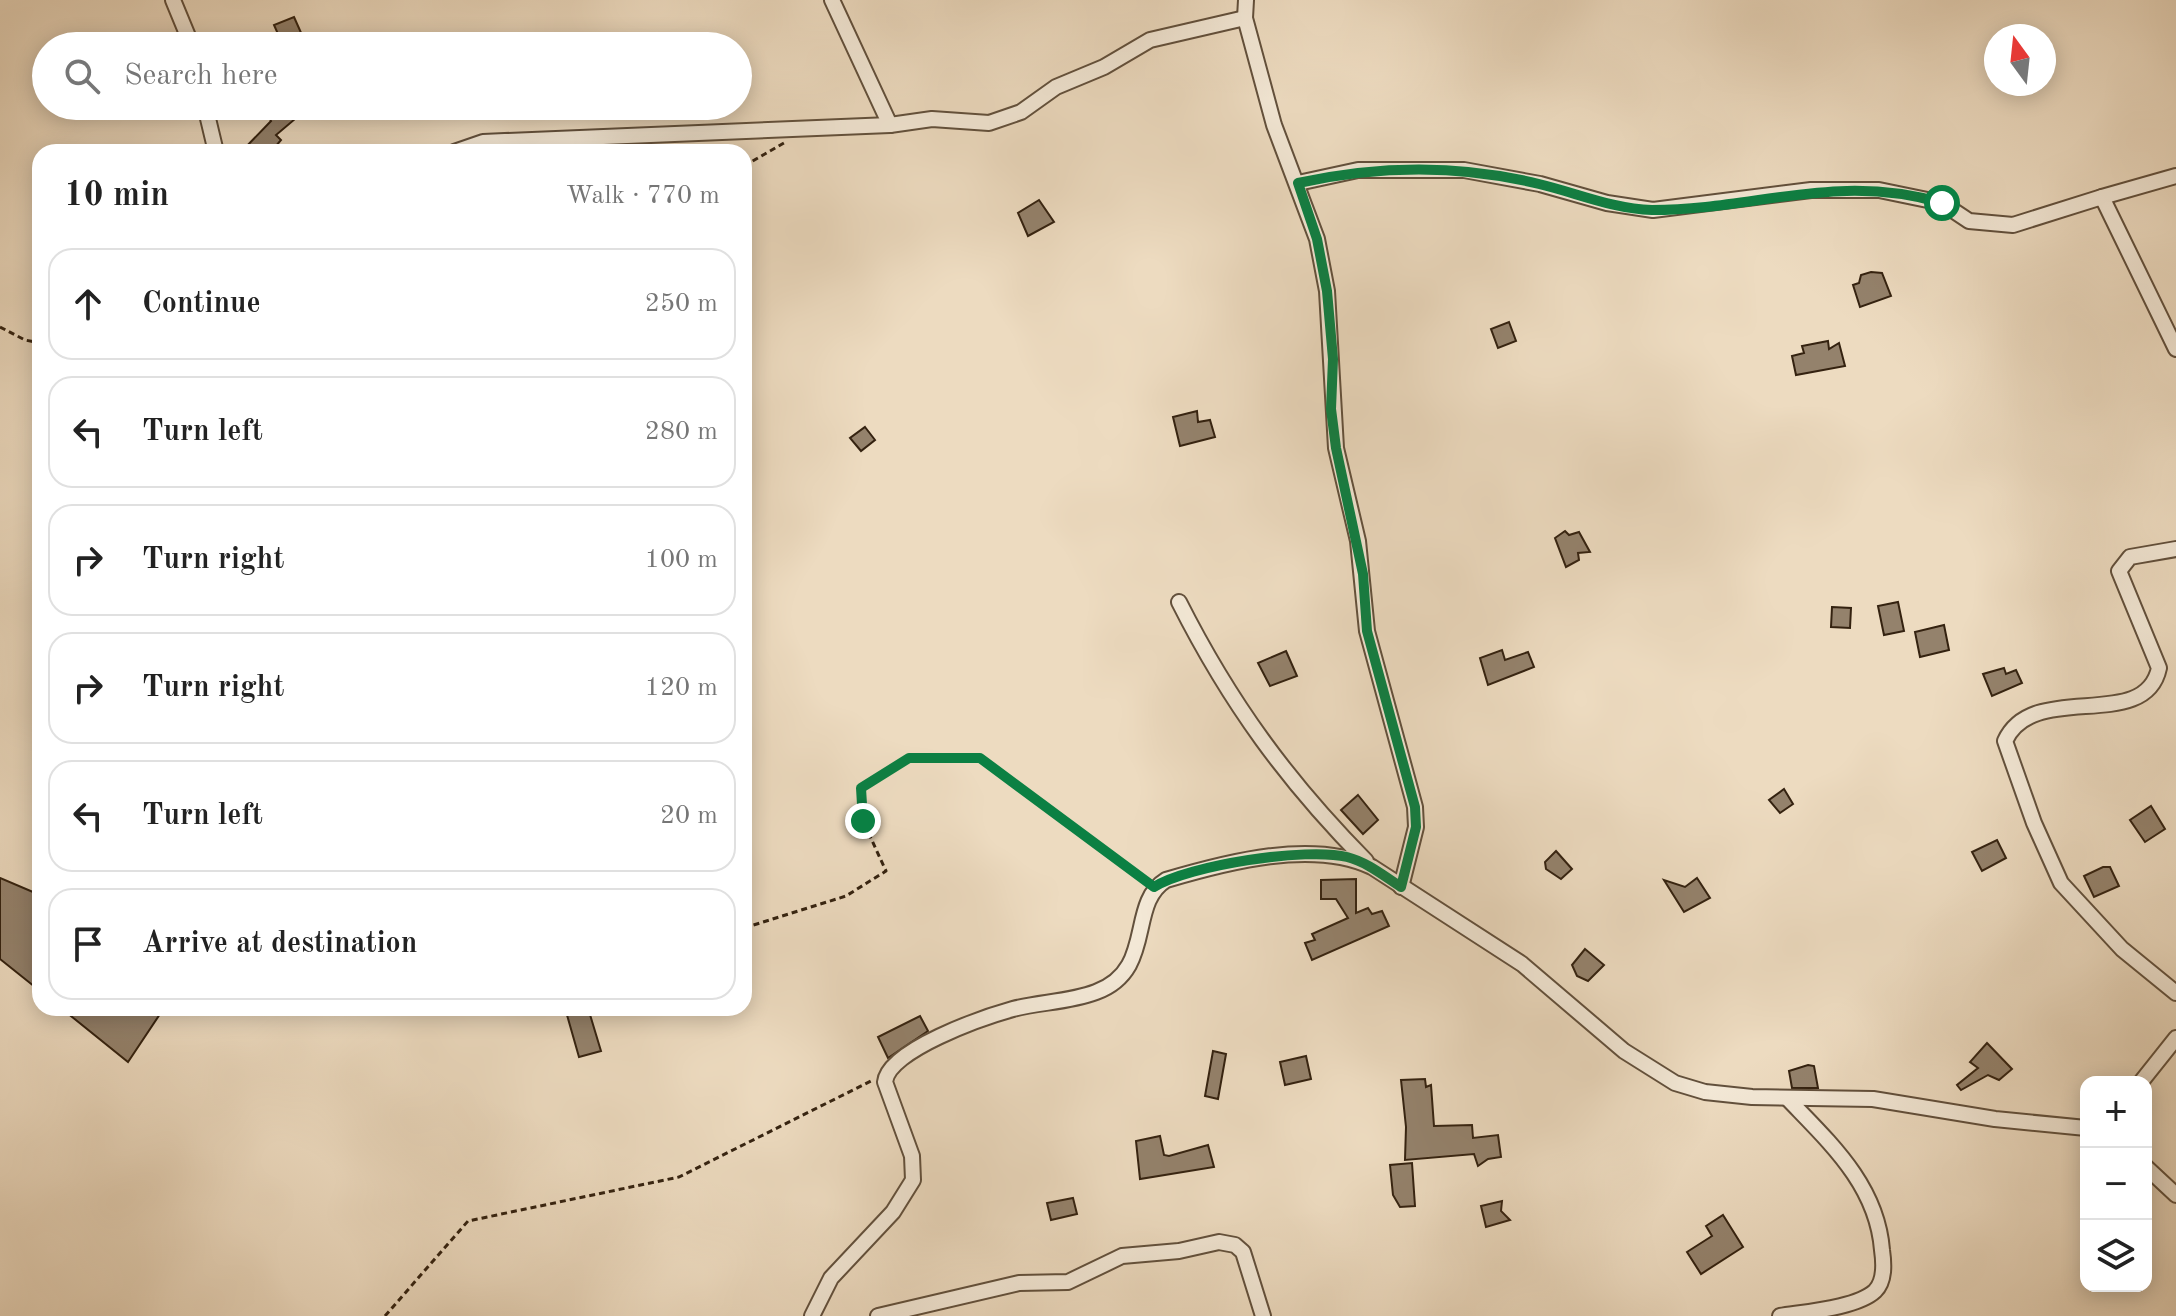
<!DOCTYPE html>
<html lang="en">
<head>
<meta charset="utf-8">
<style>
	body { margin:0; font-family:"Old Standard TT",serif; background:#f2f2f2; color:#222 }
	.controls { position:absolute; right:24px; bottom:24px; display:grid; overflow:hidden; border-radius:16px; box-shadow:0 4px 20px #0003 }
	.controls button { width:72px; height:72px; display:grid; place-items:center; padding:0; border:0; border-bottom:2px solid #e0e0e0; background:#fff; color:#222; font:40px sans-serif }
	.compass { position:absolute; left:1984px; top:24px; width:72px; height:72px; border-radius:50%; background:#fff; box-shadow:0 4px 20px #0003; rotate:345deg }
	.stop { position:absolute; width:24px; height:24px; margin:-18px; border:6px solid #0b8043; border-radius:50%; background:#fff }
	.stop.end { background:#0b8043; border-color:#fff; box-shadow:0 2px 8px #0008 }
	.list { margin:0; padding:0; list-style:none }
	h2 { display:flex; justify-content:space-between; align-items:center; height:104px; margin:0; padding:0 32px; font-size:34px }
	h2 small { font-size:26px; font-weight:400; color:#767676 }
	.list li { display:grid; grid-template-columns:52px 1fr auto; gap:24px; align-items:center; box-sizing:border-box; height:112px; margin:0 16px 16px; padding:0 16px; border:2px solid #e0e0e0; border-radius:24px }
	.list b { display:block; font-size:30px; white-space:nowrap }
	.list em { font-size:26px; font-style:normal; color:#767676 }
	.icon { flex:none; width:44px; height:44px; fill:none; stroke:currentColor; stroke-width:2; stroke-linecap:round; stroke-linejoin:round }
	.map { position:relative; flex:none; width:2176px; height:1316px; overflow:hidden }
	.search { position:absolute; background:#fff; box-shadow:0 4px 20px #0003; left:32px; top:32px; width:720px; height:88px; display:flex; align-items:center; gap:20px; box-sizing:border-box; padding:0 28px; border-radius:44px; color:#767676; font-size:30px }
	.panel { position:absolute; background:#fff; box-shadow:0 4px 20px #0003; left:32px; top:144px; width:720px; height:872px; border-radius:24px }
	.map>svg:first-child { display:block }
	.building { fill:#94826c; stroke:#342210; stroke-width:2 }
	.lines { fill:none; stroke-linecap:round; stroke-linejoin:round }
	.street-casing { stroke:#62503c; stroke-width:18 }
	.path { stroke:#342210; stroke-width:3; stroke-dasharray:6 4; stroke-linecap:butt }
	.street { stroke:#f3e8d6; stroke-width:14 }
	.route { stroke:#0b8043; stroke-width:10 }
</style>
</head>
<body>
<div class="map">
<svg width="2176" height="1316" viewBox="0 0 2176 1316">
	<rect width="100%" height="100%" fill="#eddbc0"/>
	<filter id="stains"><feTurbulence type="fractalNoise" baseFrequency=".0025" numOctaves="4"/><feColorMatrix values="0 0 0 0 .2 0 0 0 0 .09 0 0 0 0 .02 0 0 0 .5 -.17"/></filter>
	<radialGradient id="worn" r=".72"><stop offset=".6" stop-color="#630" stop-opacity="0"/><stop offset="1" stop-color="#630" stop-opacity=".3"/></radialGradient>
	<g class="building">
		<path d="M294,17L302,35L282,43L274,25Z"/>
		<path d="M262,106H283L295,119L276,135L281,140L271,152H241L271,121Z"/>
		<path d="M1039,200L1054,222L1028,236L1018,213Z"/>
		<path d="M1871,272L1882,273L1891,296L1860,307L1853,285L1859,283L1861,275Z"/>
		<path d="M1509,322L1516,341L1498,348L1491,329Z"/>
		<path d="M1828,341L1829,349L1839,343L1845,366L1796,375L1792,356L1804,353L1802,346Z"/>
		<path d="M1197,411L1198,422L1210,420L1215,437L1180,446L1173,417Z"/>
		<path d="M865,427L875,440L861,451L850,438Z"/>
		<path d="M1565,531L1569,535L1579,532L1590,552L1578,553L1579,560L1566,567L1555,538Z"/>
		<path d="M1898,602L1904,631L1884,635L1878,606Z"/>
		<path d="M1832,607L1851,608L1850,628L1831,627Z"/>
		<path d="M1944,625L1949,650L1920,657L1915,632Z"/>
		<path d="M1502,650L1505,660L1528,652L1534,667L1488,685L1480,658Z"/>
		<path d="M1286,651L1297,676L1270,686L1258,663Z"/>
		<path d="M2004,668L2006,674L2016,670L2022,683L1992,696L1983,674Z"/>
		<path d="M1784,789L1793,804L1780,813L1769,800Z"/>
		<path d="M1358,795L1378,820L1363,834L1341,810Z"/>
		<path d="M2151,806L2165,829L2145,842L2130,820Z"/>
		<path d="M1997,840L2006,858L1982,871L1972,852Z"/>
		<path d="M1556,851L1572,869L1561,879L1546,869L1545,862Z"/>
		<path d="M2103,867H2110L2119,886L2094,897L2084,876Z"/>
		<path d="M0,878L40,895V991L0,959Z"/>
		<path d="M1697,878L1710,898L1684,912L1664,880L1685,887Z"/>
		<path d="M1356,879V913L1368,908L1372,914L1382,911L1389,926L1312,960L1305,943L1315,940L1312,934L1348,918L1336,899H1321V880Z"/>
		<path d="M1585,949L1604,965L1588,981L1577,976L1572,965Z"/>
		<path d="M61,1008H164L128,1062Z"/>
		<path d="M565,1008H588L601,1051L579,1057Z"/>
		<path d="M920,1016L928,1031L888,1058L878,1037Z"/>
		<path d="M1987,1043L2012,1069L1999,1080L1988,1075L1961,1090L1957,1085L1978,1068L1970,1062Z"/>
		<path d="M1213,1051L1226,1054L1218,1099L1205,1096Z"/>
		<path d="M1306,1056L1311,1079L1285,1085L1280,1062Z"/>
		<path d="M1808,1065L1814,1066L1818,1088H1792L1789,1071Z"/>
		<path d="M1425,1079L1426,1087L1431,1085L1434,1126L1472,1125L1473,1138L1498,1135L1501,1157L1488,1159L1478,1166L1474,1154L1405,1160L1406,1127L1401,1080Z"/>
		<path d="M1160,1136L1164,1155L1169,1156L1208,1145L1214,1167L1140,1179L1136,1141Z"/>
		<path d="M1412,1163L1415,1206L1400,1207L1393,1195L1390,1165Z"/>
		<path d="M1073,1198L1077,1214L1051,1220L1047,1203Z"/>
		<path d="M1502,1201L1501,1211L1510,1220L1486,1227L1481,1206Z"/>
		<path d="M1723,1215L1743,1247L1701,1274L1687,1252L1712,1236L1706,1226Z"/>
	</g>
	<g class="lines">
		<g class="street-casing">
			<g id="street">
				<path d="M173,0L192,46"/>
				<path d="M832,0L890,125"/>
				<path d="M1246,0L1245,18L1274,125L1317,239L1327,291L1336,448L1358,541L1367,631L1415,807L1416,827L1401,887"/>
				<path d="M205,106L216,152"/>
				<path d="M454,152L483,142L890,125L932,119L989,123L1021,112L1056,87L1104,67L1150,40L1245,18"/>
				<path d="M1298,183L1358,170H1464L1540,184L1607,203L1653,210L1811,190H1879L1942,203L1969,221L2013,225L2102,197L2176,349"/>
				<path d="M2102,197L2176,176"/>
				<path d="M2176,549L2130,557L2119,571L2159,668C2145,734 2033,679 2005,741L2034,823L2061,883L2122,949L2176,993"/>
				<path d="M1179,602C1230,703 1287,781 1366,861"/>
				<path d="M2141,1082L2176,1038"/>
				<path d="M2146,1167L2176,1195"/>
				<path d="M812,1316L831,1278L893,1212L913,1180L912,1156L885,1082C888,1050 984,1017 1013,1009C1040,1002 1070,1002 1096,992C1156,970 1127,904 1166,880C1227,862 1313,839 1372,867L1522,964L1624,1051L1675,1083L1705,1092L1752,1097L1873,1099L1995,1119L2086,1128"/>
				<path d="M878,1316L1019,1283L1068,1282L1122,1256L1179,1251L1219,1242L1235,1245L1243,1252L1263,1316"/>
				<path d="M1780,1316C1804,1312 1857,1308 1875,1291C1885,1281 1884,1264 1882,1250C1877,1185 1830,1143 1787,1098"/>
			</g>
		</g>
		<g class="path">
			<path d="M744,166L784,143"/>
			<path d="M0,327L25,340L40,343"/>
			<path d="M744,928L846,896L886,871L863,821L861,788L909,758H980L1144,880"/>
			<path d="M385,1316L468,1221L679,1177L871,1081"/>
		</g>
		<use href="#street" class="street"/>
	</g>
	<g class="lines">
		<path class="route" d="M863,821L861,788L909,758H980L1154,887C1189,865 1307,847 1347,857C1367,862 1384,876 1401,887L1416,827L1415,807L1367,631L1363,574L1336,448L1331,409L1333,359L1327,291L1317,239L1298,183C1380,165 1458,164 1539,184C1577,193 1613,209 1652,210C1754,210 1837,172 1942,203"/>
	</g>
	<rect width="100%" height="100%" filter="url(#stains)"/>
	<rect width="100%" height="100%" fill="url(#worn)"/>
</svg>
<div class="controls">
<button>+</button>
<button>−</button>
<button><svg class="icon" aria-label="layers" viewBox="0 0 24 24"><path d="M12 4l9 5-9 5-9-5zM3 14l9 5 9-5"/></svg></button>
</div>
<svg class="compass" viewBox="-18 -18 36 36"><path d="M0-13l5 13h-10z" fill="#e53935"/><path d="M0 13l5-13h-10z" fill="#767676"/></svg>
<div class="stop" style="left:1942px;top:203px"></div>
<div class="stop end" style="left:863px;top:821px"></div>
<div class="search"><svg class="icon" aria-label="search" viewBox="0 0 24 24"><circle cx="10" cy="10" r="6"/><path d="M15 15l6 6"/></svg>Search here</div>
<section class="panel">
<h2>10 min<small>Walk · 770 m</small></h2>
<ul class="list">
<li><svg class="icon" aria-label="ahead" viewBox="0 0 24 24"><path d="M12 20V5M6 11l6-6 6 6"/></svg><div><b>Continue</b></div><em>250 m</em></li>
<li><svg class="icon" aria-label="left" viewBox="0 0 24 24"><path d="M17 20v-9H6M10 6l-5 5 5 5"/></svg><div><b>Turn left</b></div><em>280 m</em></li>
<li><svg class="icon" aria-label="right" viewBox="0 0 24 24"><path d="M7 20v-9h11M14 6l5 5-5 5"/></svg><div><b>Turn right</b></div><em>100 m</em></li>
<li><svg class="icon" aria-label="right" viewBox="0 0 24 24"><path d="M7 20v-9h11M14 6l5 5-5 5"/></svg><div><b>Turn right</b></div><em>120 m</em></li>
<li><svg class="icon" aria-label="left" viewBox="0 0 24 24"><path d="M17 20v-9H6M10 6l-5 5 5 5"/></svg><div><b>Turn left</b></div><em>20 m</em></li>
<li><svg class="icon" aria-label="arrive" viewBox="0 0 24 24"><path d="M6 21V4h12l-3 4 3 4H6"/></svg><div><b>Arrive at destination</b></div></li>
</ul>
</section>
</div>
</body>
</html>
